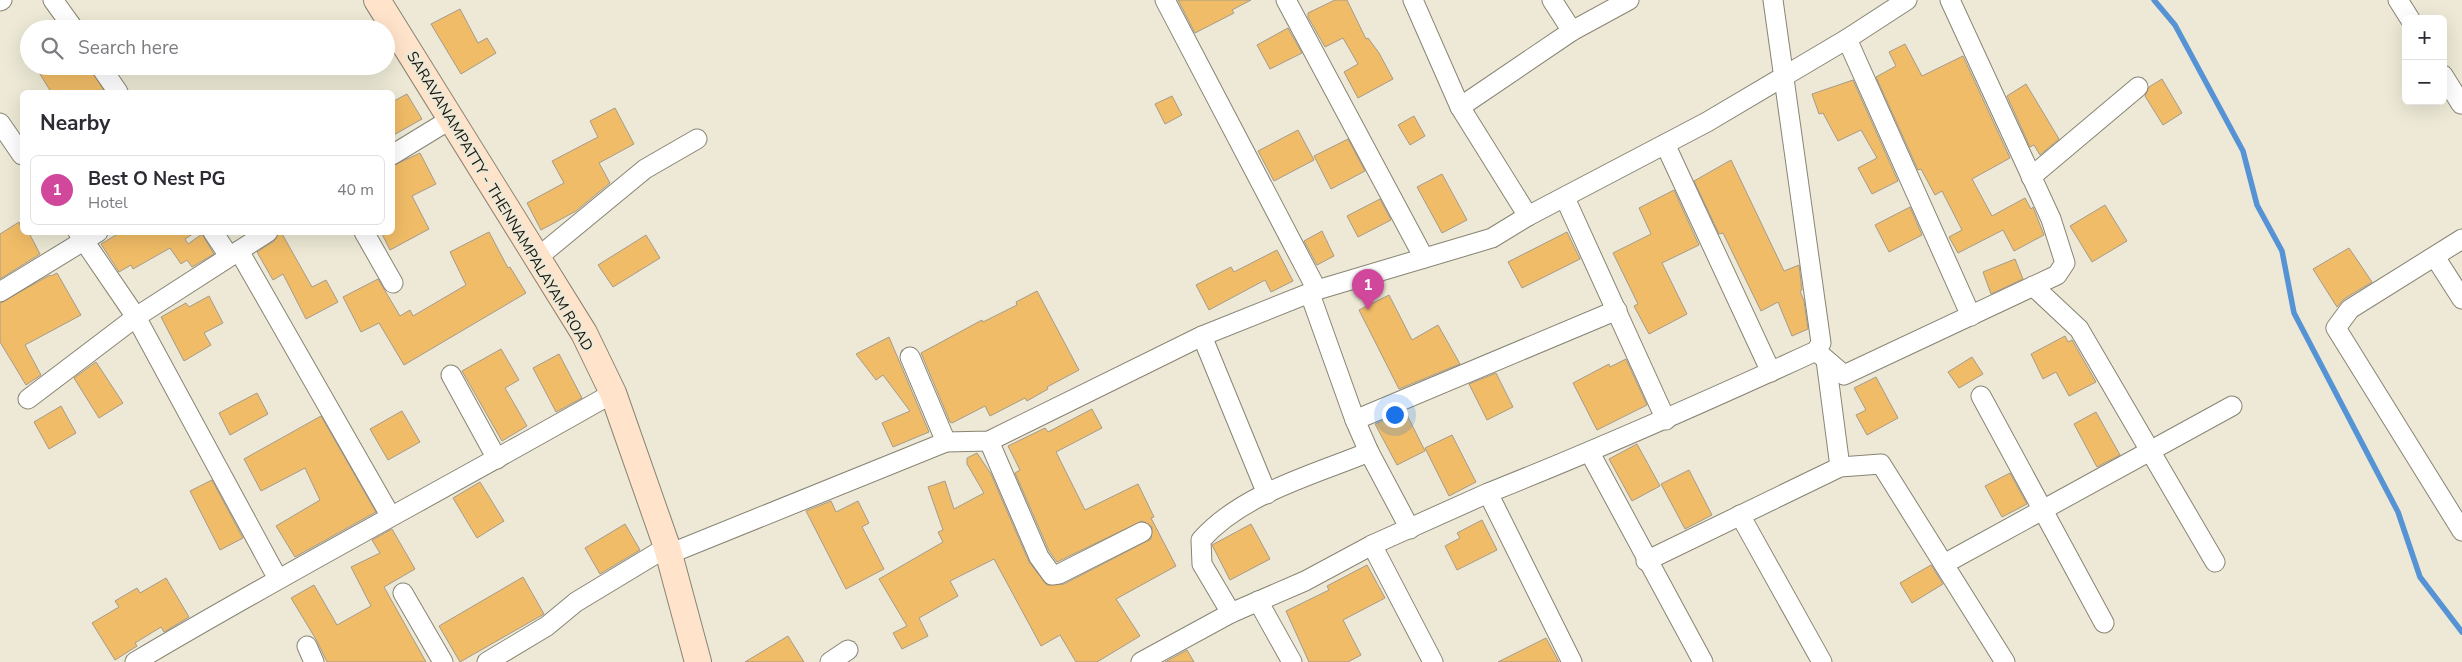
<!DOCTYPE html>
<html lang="en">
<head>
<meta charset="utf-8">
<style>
	body { margin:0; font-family:"Nunito Sans",sans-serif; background:#f2f2f3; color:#2b2b33 }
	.controls { position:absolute; right:15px; top:15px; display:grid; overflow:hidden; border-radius:8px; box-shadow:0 5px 20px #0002 }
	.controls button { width:45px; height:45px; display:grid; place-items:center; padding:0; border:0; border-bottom:1px solid #e1e1e2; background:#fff; color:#2b2b33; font:25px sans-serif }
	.you { position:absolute; left:1394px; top:414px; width:18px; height:18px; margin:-12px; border:4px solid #fff; border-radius:50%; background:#1a73e8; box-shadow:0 0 0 8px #1a73e833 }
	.badge { display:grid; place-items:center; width:32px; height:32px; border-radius:50%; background:#9f3292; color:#fff; font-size:16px; font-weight:700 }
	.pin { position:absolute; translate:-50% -41px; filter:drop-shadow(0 1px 2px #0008) }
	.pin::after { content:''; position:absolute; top:26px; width:18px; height:15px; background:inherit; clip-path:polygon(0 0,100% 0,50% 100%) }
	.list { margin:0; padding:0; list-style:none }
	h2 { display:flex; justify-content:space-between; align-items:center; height:65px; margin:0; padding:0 20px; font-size:21px }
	h2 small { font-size:16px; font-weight:400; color:#7c7c81 }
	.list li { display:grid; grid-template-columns:32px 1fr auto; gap:15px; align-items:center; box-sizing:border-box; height:70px; margin:0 10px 10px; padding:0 10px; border:1px solid #e1e1e2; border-radius:8px }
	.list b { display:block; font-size:19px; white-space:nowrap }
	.list p { margin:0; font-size:16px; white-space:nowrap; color:#7c7c81 }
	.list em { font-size:16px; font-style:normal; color:#7c7c81 }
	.icon { flex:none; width:28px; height:28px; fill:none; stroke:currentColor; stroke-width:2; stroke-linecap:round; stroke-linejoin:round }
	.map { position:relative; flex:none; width:2462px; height:662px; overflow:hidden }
	.search { position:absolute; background:#fff; box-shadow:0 5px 20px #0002; left:20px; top:20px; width:375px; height:55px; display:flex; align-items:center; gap:12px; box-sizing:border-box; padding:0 18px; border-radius:28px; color:#7c7c81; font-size:19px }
	.panel { position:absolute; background:#fff; box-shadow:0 5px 20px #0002; left:20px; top:90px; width:375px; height:145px; border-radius:8px }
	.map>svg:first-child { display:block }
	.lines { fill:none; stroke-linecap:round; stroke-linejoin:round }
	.stream { stroke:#5693d5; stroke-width:5.5 }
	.building { fill:#f0bc67; stroke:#a59b8b }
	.street-casing { stroke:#888473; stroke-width:21 }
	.secondary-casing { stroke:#888473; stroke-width:28 }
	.street { stroke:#fff; stroke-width:19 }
	.secondary { stroke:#ffe3ca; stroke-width:26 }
	.labels { text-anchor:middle; stroke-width:5; stroke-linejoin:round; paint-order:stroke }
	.street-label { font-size:15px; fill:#17150f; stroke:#ede9d6 }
</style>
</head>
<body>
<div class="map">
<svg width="2462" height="662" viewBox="0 0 2462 662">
	<rect width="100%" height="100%" fill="#ede9d6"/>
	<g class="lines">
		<path class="stream" d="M2154,0L2175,25L2243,151L2257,205L2282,251L2294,313L2398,512L2420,577L2462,632"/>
	</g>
	<g class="building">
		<path d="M1178,0H1251L1232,10L1234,13L1195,33Z"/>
		<path d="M1335,0H1347L1366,39L1368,38L1379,53L1393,79L1358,98L1344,72L1358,64L1343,38L1325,47L1308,17V13Z"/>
		<path d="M460,9L478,43L487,38L496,53L461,74L431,24Z"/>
		<path d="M1288,28L1302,53L1270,69L1257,45Z"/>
		<path d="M1905,44L1922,76L1963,56L2010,158L1972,179L1992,216L2025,198L2031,209L2033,207L2044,235L2014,251L2003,230L1958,253L1949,237L1962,230L1942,191L1935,195L1921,169L1918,170L1876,77L1896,66L1889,52Z"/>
		<path d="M35,66H89L105,92H51Z"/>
		<path d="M2162,79L2182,113L2163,125L2145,96L2149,87Z"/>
		<path d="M1853,80L1898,181L1872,194L1858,168L1877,158L1861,130L1838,141L1823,113L1819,114L1812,94Z"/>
		<path d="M2026,84L2059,139L2040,155L2034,145L2030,147L2007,96Z"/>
		<path d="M407,94L422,119L392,136V102Z"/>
		<path d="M1172,96L1182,115L1165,124L1155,104Z"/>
		<path d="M615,108L634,144L599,163L610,183L576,211L541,230L527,203L564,183L552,161L598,137L590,121Z"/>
		<path d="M1414,116L1425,136L1410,145L1398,125Z"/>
		<path d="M1298,130L1314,160L1274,181L1258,151Z"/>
		<path d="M1348,139L1365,171L1331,189L1314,156Z"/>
		<path d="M420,153L436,184L412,196L429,229L390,250L381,232H392V166Z"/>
		<path d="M1731,160L1784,271L1799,265L1802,290L1800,291L1804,301L1808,329L1792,336L1778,302L1761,311L1723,233L1719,234L1694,181Z"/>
		<path d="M1442,174L1467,220L1442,233L1417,187Z"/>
		<path d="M1674,190L1699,245L1662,263L1687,314L1649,334L1634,306L1638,304L1613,253L1651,234L1639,208Z"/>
		<path d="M1380,199L1391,220L1358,237L1347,216Z"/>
		<path d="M2105,205L2127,241L2092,262L2070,226Z"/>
		<path d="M1910,207L1922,235L1889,252L1875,225Z"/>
		<path d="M19,222L22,232L26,234L29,233L40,254L0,279V234Z"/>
		<path d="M1322,231L1334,256L1317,265L1304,241Z"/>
		<path d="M121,232H196L185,239L188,244L202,234L214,254L192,267L187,260L181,264L170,248L133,269L131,265L119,272L101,244Z"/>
		<path d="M279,232H281L312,287L326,280L338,302L306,319L283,274L273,280L257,252L274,241Z"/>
		<path d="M489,232L508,268L510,267L526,293L404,365L379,323L361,332L343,297L378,279L400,316L410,310L413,316L466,285L450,252Z"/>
		<path d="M1567,232L1580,259L1522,288L1508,262Z"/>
		<path d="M646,235L660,258L613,287L598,265Z"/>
		<path d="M2349,248L2372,282L2344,299L2337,307L2313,269Z"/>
		<path d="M1277,250L1293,281L1271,292L1265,280L1209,310L1196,285L1231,267L1234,272Z"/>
		<path d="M2015,259L2023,279L1991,294L1983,272Z"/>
		<path d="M57,273L81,315L25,345L41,375L26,385L0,342V303L50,275L51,276Z"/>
		<path d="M1037,291L1079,370L1047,387L1048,389L1027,401L1025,398L990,416L985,406L952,423L950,422L921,353L982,320L983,322L1017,305L1016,302Z"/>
		<path d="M1389,295L1412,340L1438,325L1460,364L1399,389L1359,310Z"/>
		<path d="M209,296L223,323L204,333L211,345L184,361L161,317L186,303L189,307Z"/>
		<path d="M2065,336L2068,342L2072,340L2096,382L2069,396L2056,372L2043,379L2031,354Z"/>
		<path d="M889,337L929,432L893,447L882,423L910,411L883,375L876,380L856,354Z"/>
		<path d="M501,349L519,380L505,388L527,426L502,441L462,371Z"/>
		<path d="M559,354L582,398L556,412L533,368Z"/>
		<path d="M1972,357L1983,374L1959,388L1948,372Z"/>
		<path d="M1626,359L1647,405L1597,430L1573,383L1609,364L1610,367Z"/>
		<path d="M96,362L123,403L99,418L74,378Z"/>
		<path d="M1496,373L1513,407L1487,420L1469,384Z"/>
		<path d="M1876,377L1898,418L1867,435L1856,415L1866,410L1854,388Z"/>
		<path d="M257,393L268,414L230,435L219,413Z"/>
		<path d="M61,406L76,433L49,449L34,422Z"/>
		<path d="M1092,409L1102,428L1056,452L1085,510L1138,484L1154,517L1151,518L1176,566L1116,599L1140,636L1097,662H1076L1060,635L1041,646L994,559L950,581L958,596L919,618L928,636L902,649L893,633L907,626L879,579L943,542L938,532L943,530L928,487L945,481L954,509L984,493L967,464V458L977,453L991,474L1029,562L1047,585L1064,584L1151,539L1152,527L1142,521L1057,562L1049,551L1015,473L1020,470L1008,446L1045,428L1048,432Z"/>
		<path d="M402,411L420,442L388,460L370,429Z"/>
		<path d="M1405,411L1425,451L1397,465L1375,424Z"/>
		<path d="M2096,412L2120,455L2097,467L2074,424Z"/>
		<path d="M321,416L376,512L295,557L276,526L320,500L305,468L261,491L244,459Z"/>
		<path d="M1452,435L1476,482L1449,496L1425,448Z"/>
		<path d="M1637,444L1660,486L1632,501L1609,459Z"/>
		<path d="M1689,470L1712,515L1685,529L1661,484Z"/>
		<path d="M2010,473L2027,504L2002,517L1985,486Z"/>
		<path d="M212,480L243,538L220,550L190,491Z"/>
		<path d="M480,482L504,521L477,538L453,498Z"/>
		<path d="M831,501L836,512L858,501L869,523L862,527L884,569L846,589L806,511Z"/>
		<path d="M1482,520L1497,550L1457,570L1445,546L1460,538L1457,533Z"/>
		<path d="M625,524L640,550L600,574L585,548Z"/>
		<path d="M1251,524L1270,559L1230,580L1212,545Z"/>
		<path d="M392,529L415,569L384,587L426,662H327L317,641L291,598L314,585L337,625L371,606L351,567L380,553L372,540Z"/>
		<path d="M1367,565L1385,598L1343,620L1361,655L1348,662H1309L1286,611L1329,590L1327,586Z"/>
		<path d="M1931,565L1943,584L1912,603L1900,583Z"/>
		<path d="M523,577L544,614L460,662L439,626Z"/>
		<path d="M166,578L189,617L164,632L161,627L135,643L137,646L115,660L92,623L119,607L115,601L137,588L140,593Z"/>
		<path d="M788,636L804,662H745Z"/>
		<path d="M1546,638L1559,662H1498Z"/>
		<path d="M1187,650L1194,662H1165Z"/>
	</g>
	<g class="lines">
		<g class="street-casing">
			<g id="street">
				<path d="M53,0L74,29"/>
				<path d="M1165,0L1317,290"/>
				<path d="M1286,0L1424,258"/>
				<path d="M1413,0L1460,107L1528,216"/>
				<path d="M1552,0L1572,31"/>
				<path d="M2398,0L2410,19"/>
				<path d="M0,1L2,0"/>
				<path d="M1847,39L1971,316"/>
				<path d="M100,66L118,92"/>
				<path d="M2443,75L2461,104"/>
				<path d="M1460,107L1572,31L1629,0"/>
				<path d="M0,123L22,155"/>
				<path d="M1665,144L1771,372"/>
				<path d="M392,155L451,119"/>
				<path d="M2031,177L2138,87"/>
				<path d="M1565,198L1666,420"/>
				<path d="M78,232L136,317L268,232"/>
				<path d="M213,232L229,256"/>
				<path d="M364,232L393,283"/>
				<path d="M2462,239L2350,309L2336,328L2462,531"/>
				<path d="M239,251L390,515"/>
				<path d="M2435,257L2462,299"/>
				<path d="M537,258L645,169L697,139"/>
				<path d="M2033,286L2079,329L2215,562"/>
				<path d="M0,292L98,232"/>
				<path d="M1310,294L1355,420L1369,452L1410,529"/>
				<path d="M1202,336L1267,494"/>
				<path d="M1816,351L1844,375L2057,275L2065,263L2051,219L1950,0"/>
				<path d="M910,357L946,442"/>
				<path d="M1826,360L1840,467"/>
				<path d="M451,375L497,459"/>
				<path d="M1981,396L2104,623"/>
				<path d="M28,399L136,317L278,579"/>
				<path d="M1355,420L1617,310"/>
				<path d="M989,441L1039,557L1052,575L1059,574L1142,532"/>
				<path d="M1590,453L1703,662"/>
				<path d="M1488,493C1599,449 1707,401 1816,351L1821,343L1773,0"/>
				<path d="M1740,515L1822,662"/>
				<path d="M1372,545L1433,662"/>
				<path d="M669,554L946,442L989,441L1202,336L1317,290L1492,238L1528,216L1707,122L1847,39L1907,0"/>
				<path d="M1646,561L1840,467L1881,464L2005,662"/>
				<path d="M1944,564L2232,406"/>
				<path d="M403,593L443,662"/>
				<path d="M1258,601L1292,662"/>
				<path d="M1231,613L1202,564L1201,540C1243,493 1313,475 1369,452"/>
				<path d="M307,646L314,662"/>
				<path d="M135,662C293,568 454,484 613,393"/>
				<path d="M487,662L547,626L576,602L667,547"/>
				<path d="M830,662L848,650"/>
				<path d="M1141,662L1231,613L1305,581L1372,545L1488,493L1572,662"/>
			</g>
		</g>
		<g class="secondary-casing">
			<path id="secondary" d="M377,0L584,333L613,393L667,547L698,662"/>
		</g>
		<use href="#street" class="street"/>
		<use href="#secondary" class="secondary"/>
	</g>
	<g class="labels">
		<g class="street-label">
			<text transform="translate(500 201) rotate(59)" y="5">SARAVANAMPATTY - THENNAMPALAYAM ROAD</text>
		</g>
	</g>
</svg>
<div class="controls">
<button>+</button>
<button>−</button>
</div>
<div class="you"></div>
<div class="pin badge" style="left:1368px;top:310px;background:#d1479c">1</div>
<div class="search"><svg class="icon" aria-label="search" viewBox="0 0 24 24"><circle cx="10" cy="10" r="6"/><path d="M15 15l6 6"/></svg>Search here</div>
<section class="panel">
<h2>Nearby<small></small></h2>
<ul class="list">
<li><span class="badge" style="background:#d1479c">1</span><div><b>Best O Nest PG</b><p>Hotel</p></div><em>40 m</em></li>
</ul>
</section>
</div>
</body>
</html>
